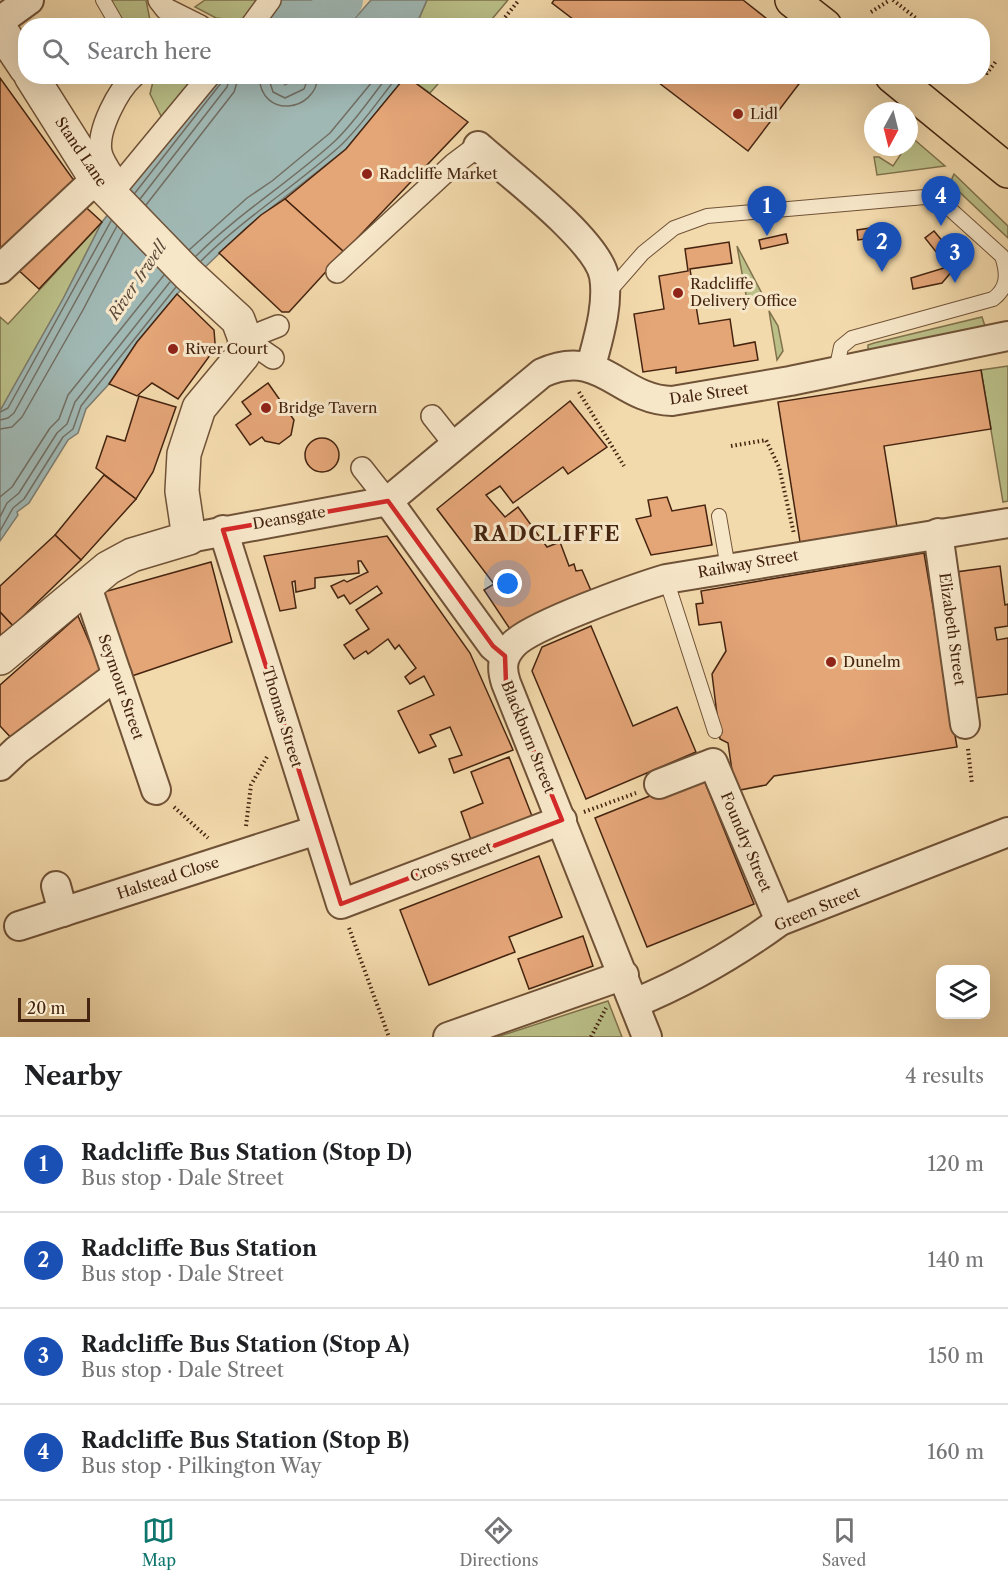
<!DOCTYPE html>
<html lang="en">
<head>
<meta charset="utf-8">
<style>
	body { margin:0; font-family:"Libre Caslon Text",serif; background:#f2f2f2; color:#202124 }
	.controls { position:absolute; right:18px; bottom:18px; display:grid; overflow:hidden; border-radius:12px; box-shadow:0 6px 24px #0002 }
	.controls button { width:54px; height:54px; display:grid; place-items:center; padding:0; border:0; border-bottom:2px solid #e0e0e0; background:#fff; color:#202124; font:30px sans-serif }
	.compass { position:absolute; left:864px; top:102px; width:54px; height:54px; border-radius:50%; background:#fff; box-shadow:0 6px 24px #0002; rotate:187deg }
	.scale { position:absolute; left:18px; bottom:15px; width:72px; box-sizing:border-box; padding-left:6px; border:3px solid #452410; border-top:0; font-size:16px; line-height:21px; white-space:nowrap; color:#452410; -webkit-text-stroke:4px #f7e7c9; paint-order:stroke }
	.you { position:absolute; left:508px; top:584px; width:21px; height:21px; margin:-15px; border:4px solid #fff; border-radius:50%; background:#1a73e8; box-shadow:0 0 0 9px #1a73e833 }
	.badge { display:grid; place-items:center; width:39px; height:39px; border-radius:50%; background:#0f766e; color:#fff; font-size:20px; font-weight:700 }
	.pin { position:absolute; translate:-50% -50px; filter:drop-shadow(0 2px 3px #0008) }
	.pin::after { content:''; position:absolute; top:32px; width:21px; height:18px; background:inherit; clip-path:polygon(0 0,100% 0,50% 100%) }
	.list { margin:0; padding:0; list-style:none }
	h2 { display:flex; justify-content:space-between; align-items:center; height:78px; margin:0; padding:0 24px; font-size:26px }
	h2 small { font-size:20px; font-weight:400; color:#757577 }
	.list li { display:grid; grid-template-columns:39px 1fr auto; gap:18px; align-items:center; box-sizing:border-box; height:96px; padding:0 24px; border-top:2px solid #e0e0e0 }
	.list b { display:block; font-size:22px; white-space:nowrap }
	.list p { margin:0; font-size:20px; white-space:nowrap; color:#757577 }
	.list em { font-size:20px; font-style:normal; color:#757577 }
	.icon { flex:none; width:33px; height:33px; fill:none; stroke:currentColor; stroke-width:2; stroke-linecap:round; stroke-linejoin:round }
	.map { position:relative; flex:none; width:1008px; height:1037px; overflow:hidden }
	.search { position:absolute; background:#fff; box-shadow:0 6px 24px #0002; left:18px; right:18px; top:18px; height:66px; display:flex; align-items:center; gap:15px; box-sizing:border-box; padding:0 21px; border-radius:24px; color:#757577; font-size:22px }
	.sheet { height:462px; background:#fff }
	nav { display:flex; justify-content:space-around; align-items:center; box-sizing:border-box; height:84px; border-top:2px solid #e0e0e0; background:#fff; font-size:16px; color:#757577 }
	nav a { display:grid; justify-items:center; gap:3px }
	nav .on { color:#0f766e }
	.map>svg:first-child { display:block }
	.green { fill:#bbc089; stroke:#80724c; stroke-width:1.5 }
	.water { fill:#a0b8b4; stroke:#7c7d72; stroke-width:1.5 }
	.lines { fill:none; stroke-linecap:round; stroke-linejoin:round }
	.shore { stroke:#726e62; stroke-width:1.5 }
	.river { stroke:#a0b8b4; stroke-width:44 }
	.building { fill:#e4a577; stroke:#452410; stroke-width:1.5 }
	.service-casing { stroke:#705237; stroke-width:16 }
	.pedestrian-casing { stroke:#705237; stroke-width:24 }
	.minor-casing { stroke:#705237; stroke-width:32 }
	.tertiary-casing { stroke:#705237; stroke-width:36 }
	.primary-casing { stroke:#452410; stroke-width:36 }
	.path { stroke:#452410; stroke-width:4; stroke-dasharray:1.5 3; stroke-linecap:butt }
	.service { stroke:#f7e7c9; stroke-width:14 }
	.pedestrian { stroke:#f7e7c9; stroke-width:21 }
	.minor { stroke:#f7e7c9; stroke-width:28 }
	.tertiary { stroke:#f7e7c9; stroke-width:33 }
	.primary { stroke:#f3daac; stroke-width:33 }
	.marked { fill:none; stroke:#d62828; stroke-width:4.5; stroke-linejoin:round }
	.poi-dot { fill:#8f2418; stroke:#f7e7c9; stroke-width:2 }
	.labels { text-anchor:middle; stroke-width:6; stroke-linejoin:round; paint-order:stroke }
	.poi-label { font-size:15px; fill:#452410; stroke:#f7e7c9; text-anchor:start }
	.street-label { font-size:15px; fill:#452410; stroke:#f7e7c9 }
	.water-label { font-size:16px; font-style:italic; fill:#5c4939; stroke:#f7e7c9 }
	.district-label { font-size:21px; font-weight:bold; letter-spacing:1.5px; fill:#452410; stroke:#f7e7c9 }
</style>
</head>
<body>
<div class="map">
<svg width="1008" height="1037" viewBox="0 0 1008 1037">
	<rect width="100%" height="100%" fill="#f3daac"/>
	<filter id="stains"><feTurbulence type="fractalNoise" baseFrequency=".00333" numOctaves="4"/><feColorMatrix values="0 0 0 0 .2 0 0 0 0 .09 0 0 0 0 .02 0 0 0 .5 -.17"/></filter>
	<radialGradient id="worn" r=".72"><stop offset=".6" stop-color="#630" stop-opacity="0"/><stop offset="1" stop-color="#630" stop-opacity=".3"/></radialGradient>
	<g class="green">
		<path d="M109,0H146L151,25H125Z"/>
		<path d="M205,0H259L242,21L216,18L195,7Z"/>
		<path d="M427,0H508L487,25L416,26Z"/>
		<path d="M154,77H202L164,122L150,94Z"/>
		<path d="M408,77H444L430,93Z"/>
		<path d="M909,135L945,166L877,175L874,157H879L893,166L903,151L897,147H909Z"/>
		<path d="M954,174L1008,226V238L950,183Z"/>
		<path d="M102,222L63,299L0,411V317L8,324Z"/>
		<path d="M737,246L767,303V304L751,300L746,295Z"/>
		<path d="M769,311L778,326L783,351L777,360Z"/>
		<path d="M982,317L986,329L868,351V345L874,343Z"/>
		<path d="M1008,366V501L1003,502L981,370Z"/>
		<path d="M608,1001L622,1037H497Z"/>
	</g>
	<g class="water">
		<path d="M278,0H323L307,25L258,26Z"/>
		<path d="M371,0H427L416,25H349Z"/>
		<path d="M218,77H281L285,85L299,77H406L346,149L247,227L177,294L137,342L109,384L86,409L78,433L68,440L29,503L17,512L18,515L0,541V411L63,299L102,222Z"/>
	</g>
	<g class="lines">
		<g class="shore">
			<path d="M259,76C261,120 316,112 318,76"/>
			<path d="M268,76L273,92L285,98L304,89L309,76"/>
			<path d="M135,193L221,83L222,76"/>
			<path d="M140,199L227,87L230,76"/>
			<path d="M146,205L234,92L239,76"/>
			<path d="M189,250L247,198L272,181L330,133L377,76"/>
			<path d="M196,256C239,213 290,182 335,141C355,122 371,97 388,76"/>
			<path d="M201,261C243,219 294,187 339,147C361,127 379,99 398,76"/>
			<path d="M0,412L8,408L111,221"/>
			<path d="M0,420L8,418L14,413L117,226"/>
			<path d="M0,429L12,427L22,417L83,310L123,233"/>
			<path d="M0,497L12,487L50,428L59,419L68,395L164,275"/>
			<path d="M0,517L7,503L19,493L57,433L67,424L75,402L170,282"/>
			<path d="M0,531L13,508L24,499L63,437L73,429L81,406L176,287"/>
		</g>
		<path class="river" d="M320,26L341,0"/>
	</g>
	<g class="building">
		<path d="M554,0H743L776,26H582L552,3Z"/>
		<path d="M406,76L468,122L344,252L285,199L346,149Z"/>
		<path d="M650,76H805L748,151Z"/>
		<path d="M0,78L78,186L0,251Z"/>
		<path d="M285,199L344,252L289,312H282L219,253L261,215Z"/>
		<path d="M78,200L102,222L39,289L15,267Z"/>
		<path d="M884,226L886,236L858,240L857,230Z"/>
		<path d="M934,231L949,249L955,265L953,270L942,283L913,289L911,278L944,268L941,258L925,238Z"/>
		<path d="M786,234L788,243L761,249L759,240Z"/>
		<path d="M729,242L732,263L690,269L699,324L730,319L734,346L755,342L758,360L676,373V367L643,372L634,314L664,309L659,276L688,271L685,249Z"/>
		<path d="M177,294L214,330L215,343L211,354L178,399L152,383L137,396L109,384L137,342Z"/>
		<path d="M981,370L991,429L884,446L897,527L800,542L778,402Z"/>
		<path d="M268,383L294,420L291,435L279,444L265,441L262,437L250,445L236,425L251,414L242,402Z"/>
		<path d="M139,396L176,407L153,472L136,499L96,468L107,436L125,441Z"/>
		<path d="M570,401L607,447L568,474L563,467L513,503L500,486L486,495L505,517L518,507L547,547L560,542L569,566L574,564L576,571L582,570L593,595L510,629L484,590L494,584L437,509Z"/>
		<circle cx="322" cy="455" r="17"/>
		<path d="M104,475L136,499L81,560L55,535Z"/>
		<path d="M667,497L672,511L705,505L712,545L651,555L636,519L651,516L648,500Z"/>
		<path d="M55,535L81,560L13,626L0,612V586Z"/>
		<path d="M387,536L470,653L513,750L454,773L449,759L462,755L450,727L430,735L436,746L419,753L398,711L434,695L424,676L410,684L405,677L416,668L399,645L395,649L388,639L368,654L366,651L354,659L344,645L369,629L356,610L382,593L377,586L350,604L344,595L338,598L331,586L344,580L347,582L368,572L361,561H358L359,573L315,578V588L296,592L295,581L292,582L296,608L280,611L264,556Z"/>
		<path d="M924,553L957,747L774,776L766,785L735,791L728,743L720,739L712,674L726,651L721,622L699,625L696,604L703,603L701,591Z"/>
		<path d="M211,562L232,642L129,677L104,592Z"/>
		<path d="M1000,566L1005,605L1008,604V626L995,628L997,640L1008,638V694L975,698L956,572Z"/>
		<path d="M0,612L13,626L0,636Z"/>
		<path d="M78,616L104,676L15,742L0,726V685Z"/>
		<path d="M591,626L633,726L677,707L696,752L586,799L532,671L542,647Z"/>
		<path d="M509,757L532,816L471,840L461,812L483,803L471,772Z"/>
		<path d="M702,775L754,904L647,947L595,818Z"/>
		<path d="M539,856L562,917L509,937L515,952L429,985L400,910Z"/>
		<path d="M583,936L593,966L529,989L518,959Z"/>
	</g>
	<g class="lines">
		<g class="service-casing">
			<g id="service">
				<path d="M103,0L118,26"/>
				<path d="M608,293L643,253L674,228L707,216L925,197L941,201L1002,256C1008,274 1008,288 993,299L852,338L841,347L836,371"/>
				<path d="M719,516L728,568"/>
				<path d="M666,579L715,731"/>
			</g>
		</g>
		<g class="pedestrian-casing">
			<g id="pedestrian">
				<path d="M159,0L166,9L200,26"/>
				<path d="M251,26L270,0"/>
				<path d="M119,185C114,176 103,162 101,152C97,130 118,90 134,76"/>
				<path d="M110,196L209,76"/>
				<path d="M337,272L454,164L478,146"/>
				<path d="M245,339L278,326"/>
				<path d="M245,339L273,358"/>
				<path d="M432,416L455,445"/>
				<path d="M362,468L388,501"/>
			</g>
		</g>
		<g class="minor-casing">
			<g id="minor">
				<path d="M0,21L29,0"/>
				<path d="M478,146C508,173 597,240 604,276C609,305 598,339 591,366"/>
				<path d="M0,269L96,179"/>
				<path d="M388,501L493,646L505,656"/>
				<path d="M223,530L341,904L562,820"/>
				<path d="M938,533L965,724"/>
				<path d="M189,538L388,501L542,373C601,346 619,400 672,401L790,381L1008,336"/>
				<path d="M86,584L156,790"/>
				<path d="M0,766L17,750L117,675"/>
				<path d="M659,784L713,763L780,921"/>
				<path d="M56,886L63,912"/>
				<path d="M19,926L317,830"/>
				<path d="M635,1003C686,982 735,954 780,921L1008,832"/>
				<path d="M448,1037L624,975"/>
				<path d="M647,1037L506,683C501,668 502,657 513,645C529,626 639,587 666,579L1008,523"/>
			</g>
		</g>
		<g class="tertiary-casing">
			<g id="tertiary">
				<path d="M0,29L26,68"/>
				<path d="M0,658L108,568L132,555L189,538L182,491L184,454L199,408L243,355L245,339L238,320L188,274L96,179L31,76"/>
			</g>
		</g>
		<g class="primary-casing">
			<g id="primary">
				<path d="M792,0L825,26"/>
				<path d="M892,76L1008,171"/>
			</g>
		</g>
		<g class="path">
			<path d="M893,0L926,26"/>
			<path d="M871,12L890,0"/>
			<path d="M509,26L502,21L519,0"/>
			<path d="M982,70L987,73L997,60"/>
			<path d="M579,392L624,466"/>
			<path d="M731,446L766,440L779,467L794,534"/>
			<path d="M968,749L972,784"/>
			<path d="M174,807L208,838"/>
			<path d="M584,812L636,793"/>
			<path d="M246,826L251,785L268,755"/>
			<path d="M349,928L389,1037"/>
			<path d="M591,1037L606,1008"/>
		</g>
		<use href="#service" class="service"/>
		<use href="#pedestrian" class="pedestrian"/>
		<use href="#minor" class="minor"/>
		<use href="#tertiary" class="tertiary"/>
		<use href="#primary" class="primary"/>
	</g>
	<path class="marked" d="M388,501L493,646L505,656L506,683L562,820L341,904L223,530Z"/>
	<g class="poi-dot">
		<circle cx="738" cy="114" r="6"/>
		<circle cx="367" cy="174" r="6"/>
		<circle cx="678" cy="293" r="6"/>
		<circle cx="173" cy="349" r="6"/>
		<circle cx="266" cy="408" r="6"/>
		<circle cx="831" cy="662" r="6"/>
	</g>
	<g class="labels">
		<g class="poi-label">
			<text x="750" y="119">Lidl</text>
			<text x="379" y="179">Radcliffe Market</text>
			<text x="690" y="289">Radcliffe<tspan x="690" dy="17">Delivery Office</tspan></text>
			<text x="185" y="354">River Court</text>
			<text x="278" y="413">Bridge Tavern</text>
			<text x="843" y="667">Dunelm</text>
		</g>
		<g class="street-label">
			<text transform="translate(81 152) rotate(56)" y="5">Stand Lane</text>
			<text transform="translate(709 394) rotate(-8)" y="5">Dale Street</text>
			<text transform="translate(289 518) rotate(-10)" y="5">Deansgate</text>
			<text transform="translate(748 564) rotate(-10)" y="5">Railway Street</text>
			<text transform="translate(952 629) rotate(82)" y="5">Elizabeth Street</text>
			<text transform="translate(121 687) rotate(71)" y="5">Seymour Street</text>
			<text transform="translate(282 717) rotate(73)" y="5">Thomas Street</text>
			<text transform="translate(528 737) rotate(68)" y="5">Blackburn Street</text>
			<text transform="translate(746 842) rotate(67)" y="5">Foundry Street</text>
			<text transform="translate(451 862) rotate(-21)" y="5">Cross Street</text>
			<text transform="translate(168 878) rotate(-18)" y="5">Halstead Close</text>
			<text transform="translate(817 909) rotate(-23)" y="5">Green Street</text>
		</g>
		<g class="water-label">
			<text transform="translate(137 280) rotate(-56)" y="6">River Irwell</text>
		</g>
		<g class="district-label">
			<text x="547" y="541">RADCLIFFE</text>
		</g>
	</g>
	<rect width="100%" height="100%" filter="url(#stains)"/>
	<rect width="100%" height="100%" fill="url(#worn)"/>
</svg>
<div class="controls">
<button><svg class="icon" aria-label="layers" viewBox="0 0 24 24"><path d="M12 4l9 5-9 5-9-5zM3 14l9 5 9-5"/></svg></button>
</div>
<svg class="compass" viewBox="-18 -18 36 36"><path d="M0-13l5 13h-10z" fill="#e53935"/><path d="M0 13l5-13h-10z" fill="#757577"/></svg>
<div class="scale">20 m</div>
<div class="you"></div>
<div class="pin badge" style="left:767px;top:236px;background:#1a4fb4">1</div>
<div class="pin badge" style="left:882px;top:272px;background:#1a4fb4">2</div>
<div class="pin badge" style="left:955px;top:283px;background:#1a4fb4">3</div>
<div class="pin badge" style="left:941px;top:226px;background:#1a4fb4">4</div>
<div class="search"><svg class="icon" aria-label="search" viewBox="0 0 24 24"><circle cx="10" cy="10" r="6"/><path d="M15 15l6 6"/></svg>Search here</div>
</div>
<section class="sheet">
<h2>Nearby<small>4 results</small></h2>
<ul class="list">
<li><span class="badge" style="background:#1a4fb4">1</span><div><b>Radcliffe Bus Station (Stop D)</b><p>Bus stop · Dale Street</p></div><em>120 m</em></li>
<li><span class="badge" style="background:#1a4fb4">2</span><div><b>Radcliffe Bus Station</b><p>Bus stop · Dale Street</p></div><em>140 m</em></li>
<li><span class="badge" style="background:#1a4fb4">3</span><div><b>Radcliffe Bus Station (Stop A)</b><p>Bus stop · Dale Street</p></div><em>150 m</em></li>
<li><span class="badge" style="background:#1a4fb4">4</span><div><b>Radcliffe Bus Station (Stop B)</b><p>Bus stop · Pilkington Way</p></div><em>160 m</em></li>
</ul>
</section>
<nav>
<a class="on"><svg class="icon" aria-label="map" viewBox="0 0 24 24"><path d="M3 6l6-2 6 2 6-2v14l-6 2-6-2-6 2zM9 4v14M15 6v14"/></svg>Map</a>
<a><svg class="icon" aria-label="directions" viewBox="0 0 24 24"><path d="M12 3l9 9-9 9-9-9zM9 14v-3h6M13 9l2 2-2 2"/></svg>Directions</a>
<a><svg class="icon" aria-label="saved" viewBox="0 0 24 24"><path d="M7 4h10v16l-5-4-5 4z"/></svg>Saved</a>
</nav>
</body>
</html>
